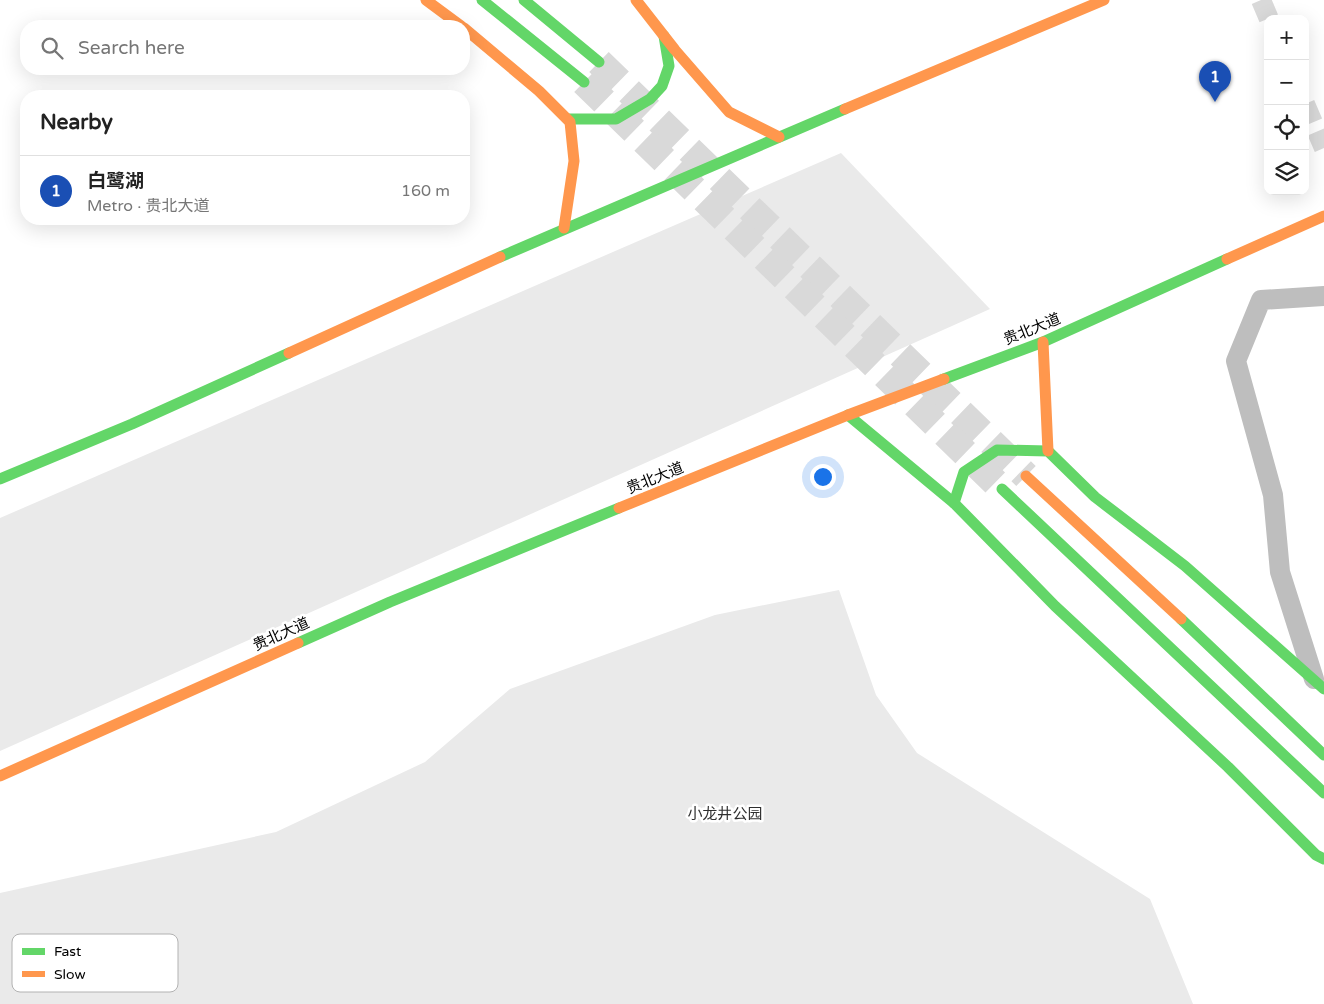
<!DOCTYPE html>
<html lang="en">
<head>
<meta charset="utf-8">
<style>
	body { margin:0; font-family:"Varela Round","Noto Sans SC",sans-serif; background:#f2f2f2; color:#222 }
	.controls { position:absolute; right:15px; top:15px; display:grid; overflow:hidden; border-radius:10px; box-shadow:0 5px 20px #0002 }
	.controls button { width:45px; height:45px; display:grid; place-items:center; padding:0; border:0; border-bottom:1px solid #e0e0e0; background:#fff; color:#222; font:25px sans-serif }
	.you { position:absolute; left:822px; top:476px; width:18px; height:18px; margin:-12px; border:4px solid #fff; border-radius:50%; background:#1a73e8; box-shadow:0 0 0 8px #1a73e833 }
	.badge { display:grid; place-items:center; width:32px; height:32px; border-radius:50%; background:#595959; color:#fff; font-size:16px; font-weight:700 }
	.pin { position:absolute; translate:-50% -41px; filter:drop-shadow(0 1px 2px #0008) }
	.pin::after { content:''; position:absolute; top:26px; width:18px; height:15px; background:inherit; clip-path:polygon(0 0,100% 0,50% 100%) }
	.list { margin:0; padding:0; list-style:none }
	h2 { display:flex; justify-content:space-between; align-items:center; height:65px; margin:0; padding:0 20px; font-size:21px }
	h2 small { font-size:16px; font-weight:400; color:#767676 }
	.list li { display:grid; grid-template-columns:32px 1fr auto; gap:15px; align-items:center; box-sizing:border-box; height:70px; padding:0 20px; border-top:1px solid #e0e0e0 }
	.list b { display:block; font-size:19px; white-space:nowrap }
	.list p { margin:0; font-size:16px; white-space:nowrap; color:#767676 }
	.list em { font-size:16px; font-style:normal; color:#767676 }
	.icon { flex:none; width:28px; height:28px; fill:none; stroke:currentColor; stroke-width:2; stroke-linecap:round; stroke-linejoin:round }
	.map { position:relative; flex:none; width:1324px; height:1004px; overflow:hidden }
	.search { position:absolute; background:#fff; box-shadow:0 5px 20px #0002; left:20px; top:20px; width:450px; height:55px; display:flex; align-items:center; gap:12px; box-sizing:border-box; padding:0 18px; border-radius:20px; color:#767676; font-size:19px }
	.panel { position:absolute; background:#fff; box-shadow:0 5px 20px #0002; left:20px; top:90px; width:450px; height:135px; border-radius:20px }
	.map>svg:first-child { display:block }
	.green { fill:#eaeaea }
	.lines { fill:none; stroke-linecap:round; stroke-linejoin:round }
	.street-tunnel { stroke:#d9d9d9; stroke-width:20; stroke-dasharray:20 10; stroke-linecap:butt }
	.secondary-tunnel { stroke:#d9d9d9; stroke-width:28; stroke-dasharray:28 14; stroke-linecap:butt }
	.street { stroke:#bebebe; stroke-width:20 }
	.fast { stroke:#63d668; stroke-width:11 }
	.slow { stroke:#ff974d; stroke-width:11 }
	.labels { text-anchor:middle; stroke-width:5; stroke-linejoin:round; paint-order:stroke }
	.street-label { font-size:15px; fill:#000; stroke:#fff }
	.park-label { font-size:15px; fill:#2f2f2f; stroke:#fff }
	.key { fill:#fff; stroke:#b2b2b2; stroke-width:1 }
	.key-label { font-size:14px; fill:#000 }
</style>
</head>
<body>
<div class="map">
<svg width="1324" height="1004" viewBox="0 0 1324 1004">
	<rect width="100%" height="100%" fill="#fff"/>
	<g class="green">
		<path d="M841,153L990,309L0,751V518Z"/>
		<path d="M839,590L876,695L917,753L1150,899L1193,1004H0V893L276,832L425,762L510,689L715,615Z"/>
	</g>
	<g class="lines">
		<g class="street-tunnel">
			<path d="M1261,0L1269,19"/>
			<path d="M1305,104L1324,148"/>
		</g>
		<g class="secondary-tunnel">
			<path d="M599,62L1026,476"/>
			<path d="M584,82L1002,489"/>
		</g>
		<path class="street" d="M1314,679L1280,572L1273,495L1236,361L1261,300L1324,296"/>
		<g class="fast">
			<path d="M482,0L584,82"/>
			<path d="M524,0L599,62"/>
			<path d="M569,119H616L650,99L662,86L669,66L664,36"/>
			<path d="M500,257L845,109"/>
			<path d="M944,379L1043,342L1227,259"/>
			<path d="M848,415L954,503L1055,606L1228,767L1316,855L1324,859"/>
			<path d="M0,479L132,424L289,353"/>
			<path d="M1002,489L1324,793"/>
			<path d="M954,503L964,472L997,450L1048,451L1095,497L1185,566L1324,689"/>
			<path d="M1181,619L1324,755"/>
			<path d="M298,643L390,602L619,508"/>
		</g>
		<g class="slow">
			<path d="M426,0L461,26"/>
			<path d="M636,0L675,50L729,112L779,137"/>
			<path d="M464,28L539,91L570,122L574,161L564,228"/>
			<path d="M845,109L1104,0"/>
			<path d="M1227,259L1324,216"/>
			<path d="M1043,342L1048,451"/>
			<path d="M289,353L500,257"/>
			<path d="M1026,476L1181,619"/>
			<path d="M619,508L848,415L944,379"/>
			<path d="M0,776L298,643"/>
		</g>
	</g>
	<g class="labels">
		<g class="street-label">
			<text transform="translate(1032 329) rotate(-22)" y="5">贵北大道</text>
			<text transform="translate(655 478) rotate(-22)" y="5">贵北大道</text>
			<text transform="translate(281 634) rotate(-24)" y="5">贵北大道</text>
		</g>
		<g class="park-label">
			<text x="725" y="819">小龙井公园</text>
		</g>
	</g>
	<rect x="12" y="934" width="166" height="58" rx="8" class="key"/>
	<rect x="22" y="948" width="23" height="7" fill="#63d668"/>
	<rect x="22" y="971" width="23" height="6" fill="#ff974d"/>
	<g class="key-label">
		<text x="54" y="956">Fast</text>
		<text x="54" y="979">Slow</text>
	</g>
</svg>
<div class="controls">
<button>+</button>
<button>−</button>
<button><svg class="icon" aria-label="locate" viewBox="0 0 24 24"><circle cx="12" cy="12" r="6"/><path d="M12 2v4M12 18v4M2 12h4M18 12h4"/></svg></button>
<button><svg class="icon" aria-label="layers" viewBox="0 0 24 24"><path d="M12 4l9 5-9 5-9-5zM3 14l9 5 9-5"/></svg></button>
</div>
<div class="you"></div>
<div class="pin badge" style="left:1215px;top:102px;background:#1a4fb4">1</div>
<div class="search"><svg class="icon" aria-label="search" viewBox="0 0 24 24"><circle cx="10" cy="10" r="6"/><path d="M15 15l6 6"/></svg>Search here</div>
<section class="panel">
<h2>Nearby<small></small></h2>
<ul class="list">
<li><span class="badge" style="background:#1a4fb4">1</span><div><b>白鹭湖</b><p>Metro · 贵北大道</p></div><em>160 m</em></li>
</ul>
</section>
</div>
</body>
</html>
